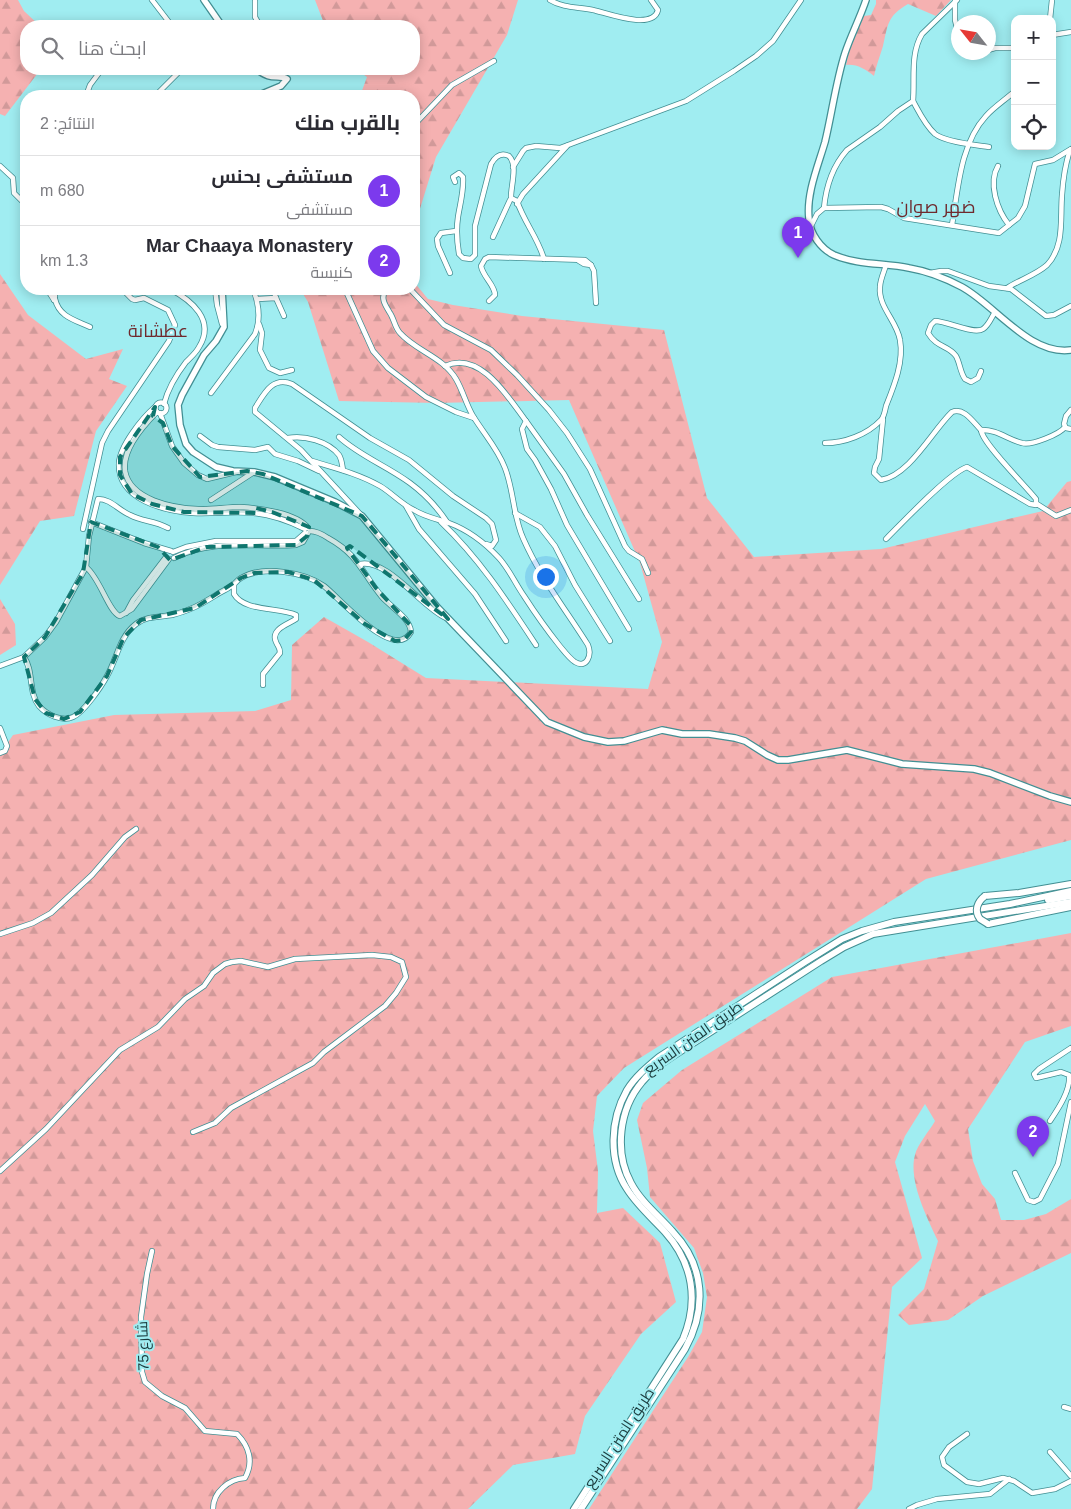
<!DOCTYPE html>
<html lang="ar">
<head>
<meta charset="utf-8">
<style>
	body { margin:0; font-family:Arial,Cairo,sans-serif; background:#f7f7f7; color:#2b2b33; direction:rtl }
	.controls { position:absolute; right:15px; top:15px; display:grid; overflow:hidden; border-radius:10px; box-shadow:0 2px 12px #0003 }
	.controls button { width:45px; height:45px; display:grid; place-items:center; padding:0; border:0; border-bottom:1px solid #e1e1e2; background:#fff; color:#2b2b33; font:25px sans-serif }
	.compass { position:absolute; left:951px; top:15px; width:45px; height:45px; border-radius:50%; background:#fff; box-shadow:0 2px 12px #0003; rotate:301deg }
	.you { position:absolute; left:545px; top:576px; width:18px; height:18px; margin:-12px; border:4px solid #fff; border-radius:50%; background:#1a73e8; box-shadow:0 0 0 8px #1a73e833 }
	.badge { display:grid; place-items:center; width:32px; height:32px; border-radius:50%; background:#7c3aed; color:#fff; font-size:16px; font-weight:700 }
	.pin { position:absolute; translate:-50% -41px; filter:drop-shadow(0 1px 2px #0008) }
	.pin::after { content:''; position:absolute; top:26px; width:18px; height:15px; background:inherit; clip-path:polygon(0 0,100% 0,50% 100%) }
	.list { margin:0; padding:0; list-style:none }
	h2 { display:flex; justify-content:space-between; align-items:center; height:65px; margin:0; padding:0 20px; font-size:21px }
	h2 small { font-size:16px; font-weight:400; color:#7c7c81 }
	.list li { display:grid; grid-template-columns:32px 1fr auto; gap:15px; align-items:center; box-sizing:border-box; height:70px; padding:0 20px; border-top:1px solid #e1e1e2 }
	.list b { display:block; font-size:19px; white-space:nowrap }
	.list p { margin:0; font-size:16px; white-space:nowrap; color:#7c7c81 }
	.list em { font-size:16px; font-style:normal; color:#7c7c81 }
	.icon { flex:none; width:28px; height:28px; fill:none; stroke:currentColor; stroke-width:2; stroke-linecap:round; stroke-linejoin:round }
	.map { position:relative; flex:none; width:1071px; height:1509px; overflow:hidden; direction:ltr }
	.search { position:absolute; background:#fff; box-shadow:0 2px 12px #0003; left:20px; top:20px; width:400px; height:55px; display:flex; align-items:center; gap:12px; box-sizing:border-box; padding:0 18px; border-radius:20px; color:#7c7c81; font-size:19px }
	.panel { position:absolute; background:#fff; box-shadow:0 2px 12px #0003; left:20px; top:90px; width:400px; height:205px; border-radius:20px; direction:rtl }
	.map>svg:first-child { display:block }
	.forest { fill:url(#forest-firs) }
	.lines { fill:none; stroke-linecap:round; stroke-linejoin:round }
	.minor-casing { stroke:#428f93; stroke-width:6 }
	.major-casing { stroke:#428f93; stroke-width:8 }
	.highway-casing { stroke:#428f93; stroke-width:8 }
	.minor { stroke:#fff; stroke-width:4.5 }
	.major { stroke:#fff; stroke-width:5.5 }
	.highway { stroke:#fff; stroke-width:6 }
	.highway-bridge-casing { stroke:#428f93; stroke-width:8; stroke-linecap:butt }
	.highway-bridge { stroke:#fff; stroke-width:6 }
	.marked { fill:#0f766e; fill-opacity:0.2; stroke:#0f766e; stroke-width:4; stroke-dasharray:10 6; stroke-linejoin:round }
	.labels { text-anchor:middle; stroke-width:4; stroke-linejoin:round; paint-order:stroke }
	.street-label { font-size:15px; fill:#1b3b3d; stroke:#a0edf1 }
	.quarter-label { font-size:18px; fill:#6f292d; stroke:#a0edf1 }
</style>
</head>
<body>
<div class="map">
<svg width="1071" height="1509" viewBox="0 0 1071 1509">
	<defs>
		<pattern id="forest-firs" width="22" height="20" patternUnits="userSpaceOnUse" patternTransform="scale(1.25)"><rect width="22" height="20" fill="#f5b1b1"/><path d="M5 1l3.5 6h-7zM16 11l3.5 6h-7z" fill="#d19999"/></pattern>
	</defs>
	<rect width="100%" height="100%" fill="#a0edf1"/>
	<g class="forest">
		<path d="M0,0H18L24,11L40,26H26V69H41L5,116L0,114Z"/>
		<path d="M315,0H518L507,35L436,157L414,228V96H360L367,77L356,69H414V26H325Z"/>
		<path d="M876,0H951L936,16L908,4C887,16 888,25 883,46C880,56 876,66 874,76C865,69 857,64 846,65L849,51L864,16L871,15L876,4Z"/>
		<path d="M0,274L28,315L86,359L123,349L109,379L127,386L96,431L74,516L40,521L0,585Z"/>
		<path d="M414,282L428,299L453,305L522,316L664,330L707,498L754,557L881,549L1043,511L1067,482L1071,481V840L926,879L624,1068L597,1096L593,1131L598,1171L597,1213L623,1208L660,1243L676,1302L641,1334L585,1416L575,1454L513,1465L468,1509H0V754L13,735L114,715L255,711L291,700L292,645L324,617L368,642L426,678L648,689L662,642L640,563L569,400L437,403L339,401L308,302L300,289H414Z"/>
		<path d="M0,599L15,624L16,645L0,655Z"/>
		<path d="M1071,933V1026L1025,1042L968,1129L973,1161L982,1184L995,1199L1001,1220H1024L1046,1214L1071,1199V1253L983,1296L948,1320L909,1325L898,1315L924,1289L938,1241C927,1218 908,1180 915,1155C917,1145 930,1130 935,1121L925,1104L905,1136L895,1162L922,1258L892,1287L872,1489L857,1509H589L688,1357L702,1332L707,1297L703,1273L694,1248L650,1197L647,1168L637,1120L643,1103L682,1070L832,977Z"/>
	</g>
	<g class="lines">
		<g class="minor-casing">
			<g id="minor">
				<path d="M152,0L172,26"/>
				<path d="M550,0C563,8 578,7 593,10C607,13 653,31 658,10L651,0"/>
				<path d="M255,1V17L260,26"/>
				<path d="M955,1V20L958,32"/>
				<path d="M1050,19L1052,0"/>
				<path d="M1052,35L1071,32"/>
				<path d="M988,50L995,48H1015"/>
				<path d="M280,77L281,69"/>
				<path d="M86,96L90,85L102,69"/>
				<path d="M155,96L182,69"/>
				<path d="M913,101C919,112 925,125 935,134C945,142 976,145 989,147"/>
				<path d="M414,125L452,85L494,61"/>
				<path d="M0,166L13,178L14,193L26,205V214"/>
				<path d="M998,166C988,183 997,210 1009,225"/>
				<path d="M513,167L523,151L526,148L536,146L560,148L686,101L734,71L756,56L773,41L801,0"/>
				<path d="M455,182L453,177L459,173L463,177C464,191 460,204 458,217C456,230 457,242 459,254L463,258L471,259L475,255V226L491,164C495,157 501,152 509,156C518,165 511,185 511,197"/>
				<path d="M513,199L517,201C524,222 538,238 544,259"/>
				<path d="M517,204L523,194L567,146"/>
				<path d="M824,208C826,186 832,167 847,150L880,127L898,111L913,101C915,79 910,54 922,34L957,0"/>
				<path d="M952,225C958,190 960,144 986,116C994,107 1005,100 1015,91"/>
				<path d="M811,226L817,214L824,208L881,207L888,209L904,218L999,233L1018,218L1025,206L1035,164L1053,160L1071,149"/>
				<path d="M493,237L510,200"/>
				<path d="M591,265L594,271L596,303"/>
				<path d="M450,273L438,246L437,239L441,233L456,231"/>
				<path d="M930,273L941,271H948L989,286L1011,289L1046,316L1054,315L1071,306"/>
				<path d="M1007,288C1019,280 1036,275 1047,265C1065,246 1060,219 1062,195C1063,180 1065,165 1070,150"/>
				<path d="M47,289L54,300"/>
				<path d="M53,289L55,296L54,300"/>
				<path d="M215,289L217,305L222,324"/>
				<path d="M273,289L276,298"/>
				<path d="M345,289L373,351L388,368L426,397L456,412L474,418"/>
				<path d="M410,289L444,325L491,350L517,375L549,410L567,433L590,469L625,546L629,551L642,559L648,573"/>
				<path d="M55,299C59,317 75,320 90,327"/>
				<path d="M257,299L276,298L284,316"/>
				<path d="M489,301L495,295C495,285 483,277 481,266L485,259L489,257L585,260L591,265L584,264L579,261"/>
				<path d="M259,324L262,333L260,350L269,368L280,373L292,370"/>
				<path d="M445,366C480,350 508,397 526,421L522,429L527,449L535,460L551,489L567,525L629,629"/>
				<path d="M981,371L978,378L971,382L965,379C960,372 960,363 956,356C948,345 937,348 928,333L931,325L935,321C947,321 974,335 983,329C989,325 991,318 995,312"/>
				<path d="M211,393L255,334C261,319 259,304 253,289"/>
				<circle cx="161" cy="408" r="5.5"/>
				<path d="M164,404C168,388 176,375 186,362C191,357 196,353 199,347C216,320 191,300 170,289"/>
				<path d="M155,407C142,418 120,446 119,463C117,500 165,511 193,513C214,514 234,511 254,513C272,515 289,521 305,529"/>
				<path d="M1071,410L1066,416L1064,424L1066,428L1071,429"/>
				<path d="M157,412C143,426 122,449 125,471C130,500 173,508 198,509C212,510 226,507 240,507C258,508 297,513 308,528"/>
				<path d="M160,413L172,446L184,463L198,475L207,479L236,472"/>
				<path d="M883,419L879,459L875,467L874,473L881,480C910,475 932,431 952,412C964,407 973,422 981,430"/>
				<path d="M526,421L564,474L587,515L639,599"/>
				<path d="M200,436L212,445L218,447L255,450L268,447L275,454L298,461L319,471"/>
				<path d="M339,437C360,456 387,466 410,483C425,494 437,507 447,522"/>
				<path d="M288,438C304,435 328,441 339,455C342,460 342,465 343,470"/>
				<path d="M825,443C844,443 867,435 881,420C884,417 885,411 886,406C894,386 904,362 900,340C897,321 878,307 880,287C880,280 884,272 886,265"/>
				<path d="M312,461C335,468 359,474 380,486C392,493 401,504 414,510C425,517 437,519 449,523C468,530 485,543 499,558C509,569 515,583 524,596C535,613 547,630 559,645C564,651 569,658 575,662C587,669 592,655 588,645C566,610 540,577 523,538C513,516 514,491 505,468C498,449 484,434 473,416C466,404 463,391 456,379C443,357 416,351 400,333C395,328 394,319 390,313C385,305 380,298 386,289"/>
				<path d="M211,500L254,472"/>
				<path d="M1037,504L1056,516L1071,510"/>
				<path d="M406,506L419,529L475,594L506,641"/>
				<path d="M515,513L540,527L555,546L575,585L610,641"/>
				<path d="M361,515L301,450L255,412V408C264,394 272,376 292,384L370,438L409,460L453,496L486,518L492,524L496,540L492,546L486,544"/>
				<path d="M91,522L144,543L171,551"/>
				<path d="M441,522C479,558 507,601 536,645"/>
				<path d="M83,529L102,443L108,431L169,341L175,325L168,310L144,298L135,300L132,299L122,289"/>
				<path d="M886,539C902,523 949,473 967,467L1030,504L1036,505V499C1026,486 982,443 981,430C996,429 1009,440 1022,443C1031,446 1060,434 1065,427"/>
				<path d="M173,552L186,547L216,541H296L305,533"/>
				<path d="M174,558C213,538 254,548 296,545L303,542L308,533"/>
				<path d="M360,564C388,558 422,608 446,618"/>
				<path d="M86,567C100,578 109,613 120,616L132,609L169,559"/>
				<path d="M234,585V594C244,612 280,607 296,615V619C289,624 270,629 276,642C278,647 280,647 280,653L263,674V685"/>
				<path d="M126,613L133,600L166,557"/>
				<path d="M24,657C34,671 28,692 39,706C47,715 62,722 73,717C84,712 101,687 107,676C117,659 119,637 136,624C146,616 160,617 172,615C191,610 200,605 216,595C222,591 228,589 233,585C236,583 237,580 241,578C262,565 305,572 324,586C339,597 394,663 411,632C410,618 392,608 382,597C362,573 359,555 328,538C322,534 317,531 310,531"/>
				<path d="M0,666L24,657L45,637L56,622L86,567L89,536L98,499C111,499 118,510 130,515C143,522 153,520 168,528"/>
				<path d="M0,728L7,746L5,751L0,753"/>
				<path d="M0,934L33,923L51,913L92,875L125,837L136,829"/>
				<path d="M1050,1121C1058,1109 1071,1090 1069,1075L1061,1072L1036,1078L1034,1074L1039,1069L1071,1048"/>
				<path d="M0,1171L46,1129L120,1050L158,1027L185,999L204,986L213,973L225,964L232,962L241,961L268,967L295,959L372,955L391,957L402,962L406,977L396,993L385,1006L324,1052L313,1063L231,1108L215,1123L193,1132"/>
				<path d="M1015,1173L1028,1200L1034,1202L1040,1199L1058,1164L1071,1102"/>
				<path d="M152,1251L147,1274L141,1317L142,1372L145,1382L162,1396L185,1408L205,1431L237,1434C249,1446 254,1462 245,1478C229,1479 213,1492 213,1509"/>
				<path d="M1064,1407L1071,1409"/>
				<path d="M967,1434L949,1447L942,1457L944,1465L967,1482L979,1484L1003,1478L1014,1481L1032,1493L1055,1489L1071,1481"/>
				<path d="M1050,1452L1071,1476"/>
				<path d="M909,1509L917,1505L937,1499L990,1494L1009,1479"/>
			</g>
		</g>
		<g class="major-casing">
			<g id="major">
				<path d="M204,0L222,26"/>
				<path d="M866,0C860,18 851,35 845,53C836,81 832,113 825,142C818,166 806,194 809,219C810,234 821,249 834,255C857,265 885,263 909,268C927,271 945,278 962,287C995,305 1030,356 1071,350"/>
				<path d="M257,69C270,81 279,74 287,79L281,86L257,96"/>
				<path d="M222,289L224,327L216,341L204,355L182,395L178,405L180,425L186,444L193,452L216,467L233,471L254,472L275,477L335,502L362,516L437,607L547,722L584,737L608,742L624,741L662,730L682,734H709L735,738L745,741L767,755L778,760H788L847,750L902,764L974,769L990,773L1050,796L1071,802"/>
			</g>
		</g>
		<g class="highway-casing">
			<g id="highway">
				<path d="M985,896L1019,893L1071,884"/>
				<path d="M1048,900L1071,896"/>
				<path d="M988,924L1071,907"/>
				<path d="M574,1509L683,1339C699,1301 693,1263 665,1232C652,1218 637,1205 627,1189C608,1160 610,1120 627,1090C635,1077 647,1067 659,1057L805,962L842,939L862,931L894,922L1010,904L1071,891"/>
				<path d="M581,1509L685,1349C707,1309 705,1266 673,1232C659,1216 641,1202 631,1183C614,1152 619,1109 642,1082C653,1068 669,1059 684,1049L821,961L844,947L873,934L1071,902"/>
			</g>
		</g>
		<use href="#minor" class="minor"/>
		<use href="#major" class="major"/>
		<use href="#highway" class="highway"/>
		<g class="highway-bridge-casing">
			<path id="highway-bridge" d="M985,896C977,902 974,911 980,919L988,924"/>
		</g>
		<use href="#highway-bridge" class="highway-bridge"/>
	</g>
	<path class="marked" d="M155,407L153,416L163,423L172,446L200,477L247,471L263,474L362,516L448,619L350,546L347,548L376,588L410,625L411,632L404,640L395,641L365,624L314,580L288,572L254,573L241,578L195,608L141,620L124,637L107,676L80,712L64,719L46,713L35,699L24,657L45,637L83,573L91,522L158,547L170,560L207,547L296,545L307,536L309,527L272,512L256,508V513L184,512L152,504L132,494L120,475V457Z"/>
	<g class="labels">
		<g class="street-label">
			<text transform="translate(693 1038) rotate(-35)" y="5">طريق المتن السريع</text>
			<text transform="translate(143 1346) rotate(-92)" y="5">شارع 75</text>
			<text transform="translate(619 1438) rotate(-57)" y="5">طريق المتن السريع</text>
		</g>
		<g class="quarter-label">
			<text x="936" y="213">ضهر صوان</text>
			<text x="158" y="337">عطشانة</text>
		</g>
	</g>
</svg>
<div class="controls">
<button>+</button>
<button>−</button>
<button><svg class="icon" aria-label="locate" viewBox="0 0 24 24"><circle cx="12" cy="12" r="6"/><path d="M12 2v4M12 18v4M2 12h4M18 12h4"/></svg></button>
</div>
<svg class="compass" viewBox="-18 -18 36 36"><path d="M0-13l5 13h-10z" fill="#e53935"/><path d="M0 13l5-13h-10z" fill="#7c7c81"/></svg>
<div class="you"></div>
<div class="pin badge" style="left:798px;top:258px">1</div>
<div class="pin badge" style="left:1033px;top:1157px">2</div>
<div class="search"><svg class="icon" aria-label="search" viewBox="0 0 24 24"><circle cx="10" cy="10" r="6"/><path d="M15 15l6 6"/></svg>ابحث هنا</div>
<section class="panel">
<h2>بالقرب منك<small>النتائج: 2</small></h2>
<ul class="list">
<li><span class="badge">1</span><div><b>مستشفى بحنس</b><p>مستشفى</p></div><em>680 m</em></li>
<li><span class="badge">2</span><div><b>Mar Chaaya Monastery</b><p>كنيسة</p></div><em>1.3 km</em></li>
</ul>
</section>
</div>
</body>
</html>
